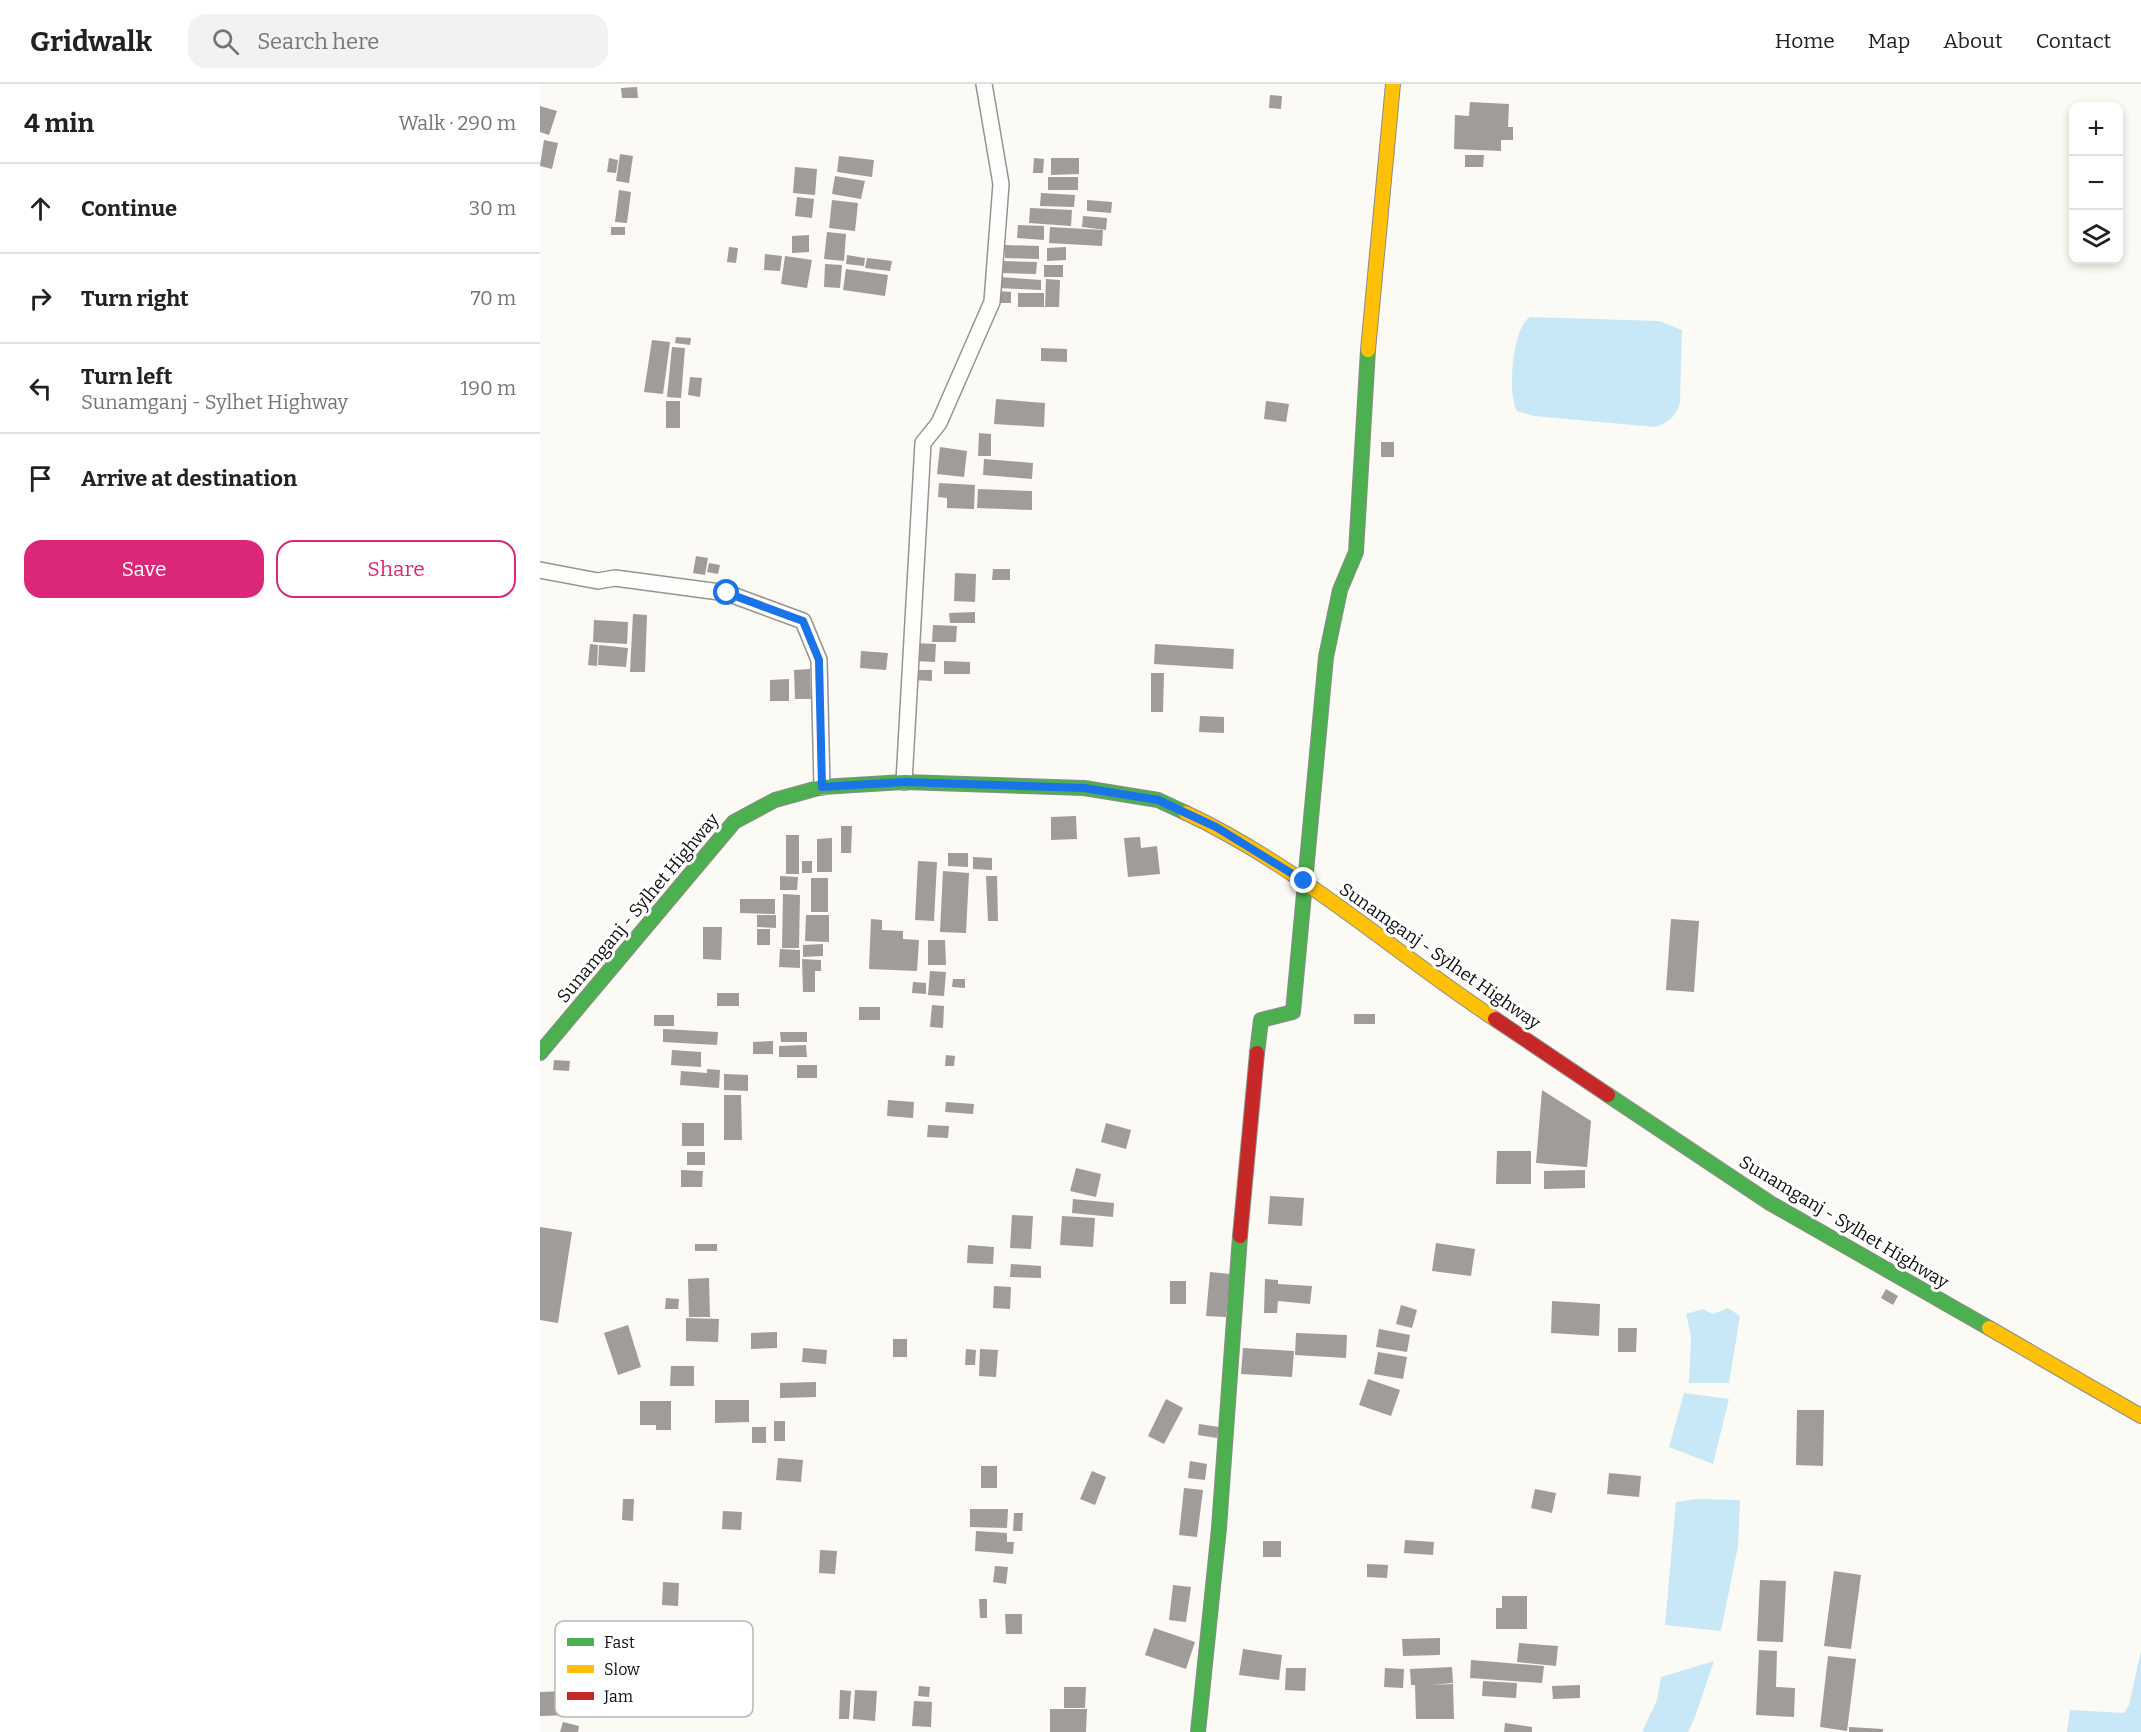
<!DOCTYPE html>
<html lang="en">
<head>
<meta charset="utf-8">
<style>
	body { margin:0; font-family:Bitter,serif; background:#f2f2f2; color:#222 }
	.controls { position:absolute; right:18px; top:18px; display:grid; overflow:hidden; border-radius:12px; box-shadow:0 3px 9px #0003 }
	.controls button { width:54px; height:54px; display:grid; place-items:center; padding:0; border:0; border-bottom:2px solid #e0e0e0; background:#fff; color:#222; font:30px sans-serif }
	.stop { position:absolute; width:18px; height:18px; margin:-14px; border:4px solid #1a73e8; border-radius:50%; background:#fff }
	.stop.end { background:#1a73e8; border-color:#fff; box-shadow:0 2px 6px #0008 }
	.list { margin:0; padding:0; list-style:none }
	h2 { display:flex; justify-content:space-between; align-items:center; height:78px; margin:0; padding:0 24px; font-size:26px }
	h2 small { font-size:20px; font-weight:400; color:#767676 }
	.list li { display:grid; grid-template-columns:39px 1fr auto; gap:18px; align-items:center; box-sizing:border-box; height:90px; padding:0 24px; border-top:2px solid #e0e0e0 }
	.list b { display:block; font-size:22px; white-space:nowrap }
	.list p { margin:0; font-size:20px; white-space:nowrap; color:#767676 }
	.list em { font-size:20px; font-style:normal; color:#767676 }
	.actions { display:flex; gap:12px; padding:18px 24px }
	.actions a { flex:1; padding:14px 0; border:2px solid #db2777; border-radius:18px; text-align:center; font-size:21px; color:#db2777 }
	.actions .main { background:#db2777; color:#fff }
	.icon { flex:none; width:33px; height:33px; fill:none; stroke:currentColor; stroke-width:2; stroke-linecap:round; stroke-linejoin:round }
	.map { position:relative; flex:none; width:1601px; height:1648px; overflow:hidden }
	header { display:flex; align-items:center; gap:36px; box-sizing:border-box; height:84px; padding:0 30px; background:#fff; border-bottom:2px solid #e0e0e0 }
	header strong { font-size:28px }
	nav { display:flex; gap:33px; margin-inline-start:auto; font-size:21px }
	.search { width:420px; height:54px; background:#f2f2f2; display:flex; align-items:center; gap:15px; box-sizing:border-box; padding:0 21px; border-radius:18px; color:#767676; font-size:22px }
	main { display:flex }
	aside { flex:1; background:#fff }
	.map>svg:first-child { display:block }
	.water { fill:#c9e8f7 }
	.building { fill:#9f9c99 }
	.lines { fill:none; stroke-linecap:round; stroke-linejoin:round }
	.street-casing { stroke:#959492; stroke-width:18 }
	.fast-casing { stroke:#8c8b88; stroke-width:16 }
	.slow-casing { stroke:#8c8b88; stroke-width:16 }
	.jam-casing { stroke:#8c8b88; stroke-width:16 }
	.street { stroke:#fffefd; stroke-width:15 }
	.fast { stroke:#4caf50; stroke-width:14 }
	.slow { stroke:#ffc107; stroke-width:14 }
	.jam { stroke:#c62828; stroke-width:14 }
	.route { stroke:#1a73e8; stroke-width:8 }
	.labels { text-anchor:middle; stroke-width:6; stroke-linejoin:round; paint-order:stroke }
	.street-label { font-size:18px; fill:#0e0e0e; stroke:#fff }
	.key { fill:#fff; stroke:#b7b7b7; stroke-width:1.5 }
	.key-label { font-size:16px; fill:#0e0e0e }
</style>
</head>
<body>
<header>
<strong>Gridwalk</strong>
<div class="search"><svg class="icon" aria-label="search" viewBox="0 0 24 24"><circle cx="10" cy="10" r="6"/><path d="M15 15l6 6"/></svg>Search here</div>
<nav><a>Home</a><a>Map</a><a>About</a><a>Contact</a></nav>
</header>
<main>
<aside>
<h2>4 min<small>Walk · 290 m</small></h2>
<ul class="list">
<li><svg class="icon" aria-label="ahead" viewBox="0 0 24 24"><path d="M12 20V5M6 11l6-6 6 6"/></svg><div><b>Continue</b></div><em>30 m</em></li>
<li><svg class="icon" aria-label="right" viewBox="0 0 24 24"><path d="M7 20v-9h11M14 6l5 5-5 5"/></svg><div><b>Turn right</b></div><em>70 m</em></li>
<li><svg class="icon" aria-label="left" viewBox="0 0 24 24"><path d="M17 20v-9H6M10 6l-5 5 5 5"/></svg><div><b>Turn left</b><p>Sunamganj - Sylhet Highway</p></div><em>190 m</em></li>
<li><svg class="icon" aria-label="arrive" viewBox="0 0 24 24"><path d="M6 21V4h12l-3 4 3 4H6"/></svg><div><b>Arrive at destination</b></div></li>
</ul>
<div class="actions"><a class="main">Save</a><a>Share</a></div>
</aside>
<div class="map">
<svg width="1601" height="1648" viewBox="0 0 1601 1648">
	<rect width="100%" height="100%" fill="#fcfaf4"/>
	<g class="water">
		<path d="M990,233L1119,237L1142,246L1140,318C1136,333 1129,338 1115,343L994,332L977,327C967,311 972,244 990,233Z"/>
		<path d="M1188,1224L1200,1232L1189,1299H1149L1151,1252L1146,1230L1163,1225L1173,1230Z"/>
		<path d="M1144,1309L1189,1315L1173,1380L1129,1363Z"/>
		<path d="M1156,1415L1200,1416L1198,1462L1181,1547L1125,1541L1136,1418Z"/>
		<path d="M1601,1567V1648H1527L1530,1626L1584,1629L1589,1621Z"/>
		<path d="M1174,1577L1155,1633L1148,1648H1102L1117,1616L1121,1593Z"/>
	</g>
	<g class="building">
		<path d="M97,3L98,14H82L81,4Z"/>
		<path d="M730,11L742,12L741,25L729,24Z"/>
		<path d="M930,18L969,20L968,43H973V56H961V67L914,65L915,31L929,32Z"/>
		<path d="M0,22L17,27L9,51L0,48Z"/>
		<path d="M4,56L18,59L12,85L0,82Z"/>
		<path d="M80,70L93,72L89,99L76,97Z"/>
		<path d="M925,71H944L943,83H925Z"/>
		<path d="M299,72L334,76L332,93L297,88Z"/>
		<path d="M69,74L78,76L76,89L67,88Z"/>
		<path d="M494,74L504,75L503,89H493Z"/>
		<path d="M511,74H539V90L511,91Z"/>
		<path d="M255,83L277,85L275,111L253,109Z"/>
		<path d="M295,92L325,97L321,115L292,110Z"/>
		<rect x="508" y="93" width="30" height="13"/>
		<path d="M79,106L91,108L87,139L75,138Z"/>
		<path d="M501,109L535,111L534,123L500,122Z"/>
		<path d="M257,113L274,115L272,134L255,132Z"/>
		<path d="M292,116L318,119L315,147L289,144Z"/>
		<path d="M547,116L572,118L571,129L547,127Z"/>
		<path d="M490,124L532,126L531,142L489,139Z"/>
		<path d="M543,132L567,134L566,146L542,143Z"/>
		<path d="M478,141L504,142V156L477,154Z"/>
		<rect x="71" y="143" width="14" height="8"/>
		<path d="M510,143L563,146L562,162L509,159Z"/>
		<path d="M287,148L306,150L304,177L284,175Z"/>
		<path d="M269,151V168L252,169V152Z"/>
		<path d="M465,161L499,162V175L465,174Z"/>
		<path d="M189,163L198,164L196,179L187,178Z"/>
		<path d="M526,163V176L507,177V164Z"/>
		<path d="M225,170L242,172L240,187L224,186Z"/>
		<path d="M307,171L325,174L324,182L306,180Z"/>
		<path d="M245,172L272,176L267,204L241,200Z"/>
		<path d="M327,174L352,177L350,187L325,184Z"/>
		<path d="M462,177L497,178L496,190L462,189Z"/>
		<path d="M285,180L302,181L300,204L284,203Z"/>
		<rect x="504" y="181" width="19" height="12"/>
		<path d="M306,185L348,191L345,212L303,206Z"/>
		<path d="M460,193L501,196V206L460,204Z"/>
		<path d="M506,195L520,196L519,223H505Z"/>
		<path d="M459,207L471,208V219H458Z"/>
		<rect x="478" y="209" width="26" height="14"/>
		<path d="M136,253L151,254L150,261L135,259Z"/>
		<path d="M112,256L130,258L123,310L104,308Z"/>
		<path d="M132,263L145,264L141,314L127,313Z"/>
		<path d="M501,264L527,265V278L501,277Z"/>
		<path d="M150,293L162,294L160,313L148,311Z"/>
		<path d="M456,315L505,319L504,343L454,340Z"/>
		<rect x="126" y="317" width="14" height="27"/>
		<path d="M726,317L749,320L746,338L724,335Z"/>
		<path d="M439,349L451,350V372H438Z"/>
		<rect x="841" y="358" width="13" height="15"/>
		<path d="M400,363L427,367L424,393L397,390Z"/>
		<path d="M444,375L493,379L492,395L443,391Z"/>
		<path d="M399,399L435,401L434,425L407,424V414L398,413Z"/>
		<path d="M438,405L492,407V426L437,424Z"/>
		<path d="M156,472L168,474L165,491L153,489Z"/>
		<path d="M169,479L180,481L178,490L167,488Z"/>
		<path d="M453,485H470V496H452Z"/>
		<path d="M415,489L436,490L435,518L414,517Z"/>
		<path d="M435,528V539H410L409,529Z"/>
		<path d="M93,530L107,531L105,588H90Z"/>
		<path d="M54,536L88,538L87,560L53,558Z"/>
		<path d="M393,541L417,542L416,558H392Z"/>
		<path d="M373,559L396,560L395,578L373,577Z"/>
		<path d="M50,560L58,561L57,582L48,581Z"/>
		<path d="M615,560L694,565L693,585L614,580Z"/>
		<path d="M59,561L88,564L86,583L58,581Z"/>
		<path d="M321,567L348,569L346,586L320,584Z"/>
		<path d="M404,577L430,578V590H404Z"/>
		<path d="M270,585L271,615H255L254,586Z"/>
		<path d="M373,586H392V597L373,596Z"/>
		<path d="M611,589H624L623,628H611Z"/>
		<path d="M249,595V617H230V596Z"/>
		<path d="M660,632L684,633V649L659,648Z"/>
		<path d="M536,732L537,755L511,756V733Z"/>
		<path d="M301,742H312L311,769H301Z"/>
		<rect x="246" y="751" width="13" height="39"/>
		<path d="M600,753L601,764L617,762L620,790L588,793L584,754Z"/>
		<path d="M292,754V788H277V755Z"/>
		<path d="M408,769H428V783L408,782Z"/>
		<path d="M433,773L452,774V786L433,785Z"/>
		<rect x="262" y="777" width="10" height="12"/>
		<path d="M378,777L397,778L394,837L375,836Z"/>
		<path d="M403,787L429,789L426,849L400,848Z"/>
		<path d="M240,792L258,793L257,806H240Z"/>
		<path d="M446,792H457L458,837H448Z"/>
		<rect x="271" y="794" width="17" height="34"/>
		<path d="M243,810L260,811L259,864H242Z"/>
		<path d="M200,815H235V830L200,829Z"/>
		<path d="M217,831H236V844L217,843Z"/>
		<path d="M266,831H289V858L265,857Z"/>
		<path d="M331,835L342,836V846L363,847V855L379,856L377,887L329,885Z"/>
		<path d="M1131,835L1159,837L1154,908L1126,906Z"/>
		<path d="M163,843H182L181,876L163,875Z"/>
		<rect x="217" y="845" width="13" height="16"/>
		<path d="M388,856H405L406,881H388Z"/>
		<path d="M283,860V872L263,873V861Z"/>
		<path d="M240,865L260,866V884L239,883Z"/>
		<path d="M262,875L281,876V887H275V908H263Z"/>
		<path d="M390,887L406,888L404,912L388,911Z"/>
		<path d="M413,895H425V904L412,903Z"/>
		<path d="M373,898L386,899V910L372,909Z"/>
		<rect x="177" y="909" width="22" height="13"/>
		<path d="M392,921L404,922L403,944L390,943Z"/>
		<rect x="319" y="923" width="21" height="13"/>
		<rect x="814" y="930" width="21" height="10"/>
		<rect x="114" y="931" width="20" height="11"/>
		<path d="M123,945L178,948L177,961L123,958Z"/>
		<path d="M240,948H267V958H241Z"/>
		<path d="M233,957V970H213V958Z"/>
		<path d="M266,961L267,973H239V962Z"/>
		<path d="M132,966L161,968V983L131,981Z"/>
		<path d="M406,971L415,972L414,982H405Z"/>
		<path d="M14,976L30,977L29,987L13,986Z"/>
		<rect x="257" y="981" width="20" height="13"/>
		<path d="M167,985L180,986L179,1004L140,1001L141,987L167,989Z"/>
		<path d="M184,990L208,991V1007L184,1006Z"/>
		<path d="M1002,1006L1051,1037L1047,1083L996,1079Z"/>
		<path d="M184,1011H201L202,1056H184Z"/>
		<path d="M348,1016L374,1018L373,1034L347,1032Z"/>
		<path d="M406,1018L434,1020L433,1030L405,1028Z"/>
		<rect x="142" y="1039" width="22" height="23"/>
		<path d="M566,1039L591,1046L586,1065L561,1058Z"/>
		<path d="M388,1041L409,1042L408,1054L387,1053Z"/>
		<path d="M957,1067H991V1100H956Z"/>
		<rect x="147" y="1068" width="18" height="13"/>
		<path d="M536,1084L561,1090L556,1113L530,1107Z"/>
		<path d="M141,1086L163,1087L162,1103H141Z"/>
		<path d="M1045,1086V1104L1004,1105V1087Z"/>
		<path d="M730,1112L764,1114L762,1142L728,1140Z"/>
		<path d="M533,1115L574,1119L573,1133L532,1129Z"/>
		<path d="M472,1131L493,1132L491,1165L470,1164Z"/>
		<path d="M522,1132L555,1134L553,1163L520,1161Z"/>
		<path d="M0,1143L32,1148L18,1239L0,1236Z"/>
		<path d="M896,1159L935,1165L931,1192L892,1187Z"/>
		<rect x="155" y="1160" width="22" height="7"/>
		<path d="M428,1161L454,1163L453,1180L427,1179Z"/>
		<path d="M471,1180L501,1182V1194L470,1193Z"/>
		<path d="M670,1188L690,1190L686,1233L666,1232Z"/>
		<path d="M169,1194L170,1233H149L148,1195Z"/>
		<path d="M725,1195L738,1196V1200L772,1202L770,1220L738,1217L737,1229H724Z"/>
		<rect x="630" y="1197" width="16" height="23"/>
		<path d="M454,1202L471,1203L470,1225L453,1224Z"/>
		<path d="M1346,1205L1358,1212L1353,1221L1341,1214Z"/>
		<path d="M126,1214L139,1215L138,1225H125Z"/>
		<path d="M1012,1217L1060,1220L1059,1252L1011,1249Z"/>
		<path d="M861,1221L877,1226L872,1244L856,1240Z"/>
		<path d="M146,1234L179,1235L178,1258L146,1257Z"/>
		<path d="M88,1241L101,1283L78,1291L64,1249Z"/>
		<path d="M1078,1244H1097L1096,1268H1078Z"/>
		<path d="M839,1245L870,1251L867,1268L836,1263Z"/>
		<path d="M237,1248V1264L211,1265V1249Z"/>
		<path d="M756,1249L807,1251L806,1274L755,1271Z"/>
		<rect x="353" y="1255" width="14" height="18"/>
		<path d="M263,1264L287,1266L286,1280L262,1278Z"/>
		<path d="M703,1264L754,1267L752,1293L701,1290Z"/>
		<path d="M426,1265L436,1266L435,1281H425Z"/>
		<path d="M440,1265L458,1266L456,1293L439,1292Z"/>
		<path d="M838,1268L867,1273L863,1295L834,1290Z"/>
		<path d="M131,1282H154V1302H130Z"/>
		<path d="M828,1295L860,1306L851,1332L819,1321Z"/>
		<path d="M276,1298V1313L240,1314V1299Z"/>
		<path d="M626,1315L643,1324L624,1360L608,1352Z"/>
		<path d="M175,1316H209V1338L175,1339Z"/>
		<path d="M100,1317H131V1346H116V1341H100Z"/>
		<path d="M1257,1326H1284L1283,1382L1256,1381Z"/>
		<rect x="234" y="1337" width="11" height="20"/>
		<path d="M659,1340L679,1343L677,1354L658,1351Z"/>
		<rect x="212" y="1343" width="14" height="16"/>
		<path d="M238,1374L263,1376L261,1398L236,1396Z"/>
		<path d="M650,1377L667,1380L665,1396L648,1394Z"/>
		<rect x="441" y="1382" width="16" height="22"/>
		<path d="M552,1387L566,1393L555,1421L540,1415Z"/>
		<path d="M1069,1389L1101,1392L1099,1413L1067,1410Z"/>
		<path d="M644,1404L663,1406L657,1453L639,1451Z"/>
		<path d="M995,1405L1016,1409L1012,1429L991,1424Z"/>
		<path d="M83,1415H94L93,1437L82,1436Z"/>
		<path d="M430,1425H468L467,1444L430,1443Z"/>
		<path d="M183,1427L202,1428L201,1446L182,1445Z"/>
		<path d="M474,1429H483L482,1447H473Z"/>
		<path d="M436,1447L467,1449V1458H474L473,1470L435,1467Z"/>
		<path d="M865,1456L894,1458L893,1471L864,1469Z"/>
		<rect x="723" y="1457" width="18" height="16"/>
		<path d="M280,1466L297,1467L295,1490L279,1489Z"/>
		<path d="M827,1480L848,1481L847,1494L827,1493Z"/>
		<path d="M455,1482L468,1483L466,1500L453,1498Z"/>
		<path d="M1294,1487L1321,1491L1311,1565L1284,1562Z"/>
		<path d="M1220,1496L1246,1497L1243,1558L1217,1557Z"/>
		<path d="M123,1498L139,1499L138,1522L122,1521Z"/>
		<path d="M633,1501L651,1503L646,1538L629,1536Z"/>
		<path d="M962,1512H987V1545H956V1524H962Z"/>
		<path d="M439,1515H447V1534H440Z"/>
		<path d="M465,1530H482V1550H466Z"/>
		<path d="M614,1544L655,1558L646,1585L605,1571Z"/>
		<path d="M900,1554V1571L863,1572L862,1555Z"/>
		<path d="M979,1559L1018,1562L1016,1582L977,1578Z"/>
		<path d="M703,1565L742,1571L739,1596L699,1591Z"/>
		<path d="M1219,1566L1237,1567L1236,1603L1255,1604L1254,1633L1216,1631Z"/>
		<path d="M1288,1572L1316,1575L1307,1647L1280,1643Z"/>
		<path d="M931,1576L1004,1582L1002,1599L930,1594Z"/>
		<path d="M912,1583L913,1599L892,1601L913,1600L914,1635H876L875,1601H871L870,1585Z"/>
		<path d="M746,1584H766L765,1607L745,1606Z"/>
		<path d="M845,1584L864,1585L863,1604L844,1603Z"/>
		<path d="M943,1597L977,1599L976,1614L942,1612Z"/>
		<path d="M1040,1601V1614L1013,1615L1012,1602Z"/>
		<path d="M379,1602L390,1603L389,1613L378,1612Z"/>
		<path d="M524,1603H546L545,1624H524Z"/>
		<path d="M300,1606L311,1607L309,1635H299Z"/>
		<path d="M315,1606L337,1607L335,1637L313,1635Z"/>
		<path d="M28,1607L29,1631L0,1632V1608Z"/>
		<path d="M374,1617L392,1618L391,1643L372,1642Z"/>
		<path d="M510,1625H547L546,1648H510Z"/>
		<path d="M23,1638L39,1642L38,1648H20Z"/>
		<path d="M965,1639L992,1643V1648H964Z"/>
		<path d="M1309,1643L1343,1645V1648H1309Z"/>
	</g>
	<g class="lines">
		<g class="street-casing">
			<g id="street">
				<path d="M0,486L58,497L75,494L187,509L263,537L279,576L282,703"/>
				<path d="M364,698L383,359L399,339L452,218L461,100L444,0"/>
			</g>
		</g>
		<g class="fast-casing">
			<g id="fast">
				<path d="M0,969L194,738L235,716L282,703L364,698L544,704L618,716L646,729"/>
				<path d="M717,969L721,936L753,928L786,573L800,506L816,468L828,266"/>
				<path d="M1068,1011L1230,1119L1449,1244"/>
				<path d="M658,1648L679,1444L700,1152"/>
			</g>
		</g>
		<g class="slow-casing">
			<g id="slow">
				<path d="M828,266L853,0"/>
				<path d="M646,729C759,782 852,867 955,935"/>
				<path d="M1449,1244L1601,1332"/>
			</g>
		</g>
		<g class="jam-casing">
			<g id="jam">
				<path d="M955,935L1068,1011"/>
				<path d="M700,1152L717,969"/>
			</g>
		</g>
		<use href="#street" class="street"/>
		<use href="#fast" class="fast"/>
		<use href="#slow" class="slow"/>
		<use href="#jam" class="jam"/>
	</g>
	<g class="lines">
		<path class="route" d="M187,509L263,537L279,576L282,703L364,698L544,704L618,716L676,743L764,797"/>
	</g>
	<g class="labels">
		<g class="street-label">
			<text transform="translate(98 824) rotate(-50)" y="6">Sunamganj - Sylhet Highway</text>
			<text transform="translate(900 872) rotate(35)" y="6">Sunamganj - Sylhet Highway</text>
			<text transform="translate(1304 1138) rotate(31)" y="6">Sunamganj - Sylhet Highway</text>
		</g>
	</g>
	<rect x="15" y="1537" width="198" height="96" rx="9" class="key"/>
	<rect x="27" y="1554" width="27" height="8" fill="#4caf50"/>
	<rect x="27" y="1581" width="27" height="8" fill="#ffc107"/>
	<rect x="27" y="1608" width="27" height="8" fill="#c62828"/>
	<g class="key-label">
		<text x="64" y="1564">Fast</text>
		<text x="64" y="1591">Slow</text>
		<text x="64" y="1618">Jam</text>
	</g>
</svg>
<div class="controls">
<button>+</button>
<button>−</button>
<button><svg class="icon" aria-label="layers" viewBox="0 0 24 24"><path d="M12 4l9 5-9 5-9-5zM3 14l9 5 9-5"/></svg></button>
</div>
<div class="stop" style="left:187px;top:509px"></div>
<div class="stop end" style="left:764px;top:797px"></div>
</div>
</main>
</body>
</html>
